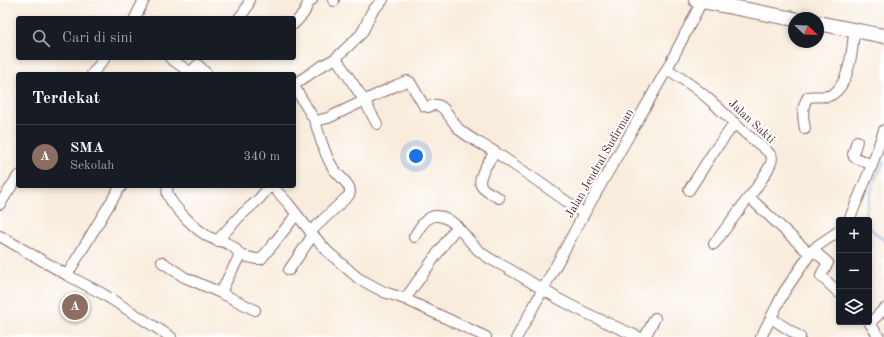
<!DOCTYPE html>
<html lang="id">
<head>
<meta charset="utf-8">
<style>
	body { margin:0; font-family:"Old Standard TT",serif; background:#20242c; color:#f1f3f6 }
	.controls { position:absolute; right:12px; bottom:12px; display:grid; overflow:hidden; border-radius:4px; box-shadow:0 2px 6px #0003 }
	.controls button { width:36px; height:36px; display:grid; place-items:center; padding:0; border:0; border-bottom:1px solid #363941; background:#171b24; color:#f1f3f6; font:20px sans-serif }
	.compass { position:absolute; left:788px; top:12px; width:36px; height:36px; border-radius:50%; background:#171b24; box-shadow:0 2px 6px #0003; rotate:113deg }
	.you { position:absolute; left:416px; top:156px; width:14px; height:14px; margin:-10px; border:3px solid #fff; border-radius:50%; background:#1a73e8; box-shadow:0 0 0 6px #1a73e833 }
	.badge { display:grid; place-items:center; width:26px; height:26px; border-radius:50%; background:#d690ce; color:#fff; font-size:13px; font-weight:700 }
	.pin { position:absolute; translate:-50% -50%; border:2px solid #fff; box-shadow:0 1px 4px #0006 }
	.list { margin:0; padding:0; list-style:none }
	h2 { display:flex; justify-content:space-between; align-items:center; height:52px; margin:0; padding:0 16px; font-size:17px }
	h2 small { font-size:13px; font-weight:400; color:#9ea1a6 }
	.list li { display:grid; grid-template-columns:26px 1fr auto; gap:12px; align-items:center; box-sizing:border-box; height:64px; padding:0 16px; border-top:1px solid #363941 }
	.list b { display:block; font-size:15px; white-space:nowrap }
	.list p { margin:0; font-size:13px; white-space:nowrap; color:#9ea1a6 }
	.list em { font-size:13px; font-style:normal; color:#9ea1a6 }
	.icon { flex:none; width:22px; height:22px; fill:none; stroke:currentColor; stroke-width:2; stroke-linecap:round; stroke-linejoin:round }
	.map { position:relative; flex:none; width:884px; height:337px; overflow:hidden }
	.search { position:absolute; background:#171b24; box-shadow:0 2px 6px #0003; left:16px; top:16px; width:280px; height:44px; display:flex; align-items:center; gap:10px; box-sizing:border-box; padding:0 14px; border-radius:4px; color:#9ea1a6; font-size:15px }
	.panel { position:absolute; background:#171b24; box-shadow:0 2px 6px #0003; left:16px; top:72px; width:280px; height:116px; border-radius:4px }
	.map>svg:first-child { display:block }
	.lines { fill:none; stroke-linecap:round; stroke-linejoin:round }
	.stream { stroke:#68a5d9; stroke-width:2 }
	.minor-casing { stroke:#876769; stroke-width:12 }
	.highway-casing { stroke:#876769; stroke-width:16 }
	.minor { stroke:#fff; stroke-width:10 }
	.highway { stroke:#fff; stroke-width:14 }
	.labels { text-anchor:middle; stroke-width:4; stroke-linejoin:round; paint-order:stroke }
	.street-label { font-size:12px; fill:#4a1f2b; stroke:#fff }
</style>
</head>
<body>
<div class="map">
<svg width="884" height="337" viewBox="0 0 884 337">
	<rect width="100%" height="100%" fill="#fff"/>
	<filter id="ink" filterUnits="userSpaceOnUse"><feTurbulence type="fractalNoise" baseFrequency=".025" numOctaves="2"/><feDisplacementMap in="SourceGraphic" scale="8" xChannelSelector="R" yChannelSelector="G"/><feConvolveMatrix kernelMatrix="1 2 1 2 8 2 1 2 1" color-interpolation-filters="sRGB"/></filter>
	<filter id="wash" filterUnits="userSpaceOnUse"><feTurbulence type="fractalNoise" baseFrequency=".012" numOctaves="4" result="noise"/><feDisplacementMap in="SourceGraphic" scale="16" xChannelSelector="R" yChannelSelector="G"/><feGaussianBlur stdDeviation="0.9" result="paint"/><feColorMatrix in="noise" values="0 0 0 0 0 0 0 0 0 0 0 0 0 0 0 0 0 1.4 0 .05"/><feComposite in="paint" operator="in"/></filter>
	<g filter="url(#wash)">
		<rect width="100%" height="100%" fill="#f8ecdc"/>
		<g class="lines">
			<g class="stream">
				<path d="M863,220L874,182L884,162"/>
				<path d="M869,227L884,241"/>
			</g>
		</g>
	</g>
	<g filter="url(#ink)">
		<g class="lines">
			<g class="minor-casing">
				<g id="minor">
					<path d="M333,0L334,1"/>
					<path d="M135,18L144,0"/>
					<path d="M239,18C243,13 249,7 249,0"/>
					<path d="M294,24L304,13L308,3L312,0"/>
					<path d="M170,58L188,71H191L198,65L207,74"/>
					<path d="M336,58L364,100L377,124"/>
					<path d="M667,69C683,79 698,89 712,102C723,112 734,123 745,133C751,138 771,152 772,158C774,163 753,193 749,197L810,254"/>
					<path d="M92,74L105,58"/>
					<path d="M294,85L301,80L320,67L336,58L361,34L365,27L370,15L373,10L383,0"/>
					<path d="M294,86L315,121L328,118L397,85L407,81L410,82L424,106L428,107C431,106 433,104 437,105C446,106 453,125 461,131C472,140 484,145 495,152C525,172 555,193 584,214"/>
					<path d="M805,129C803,118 801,107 808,97C816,95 826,99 833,94C849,84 853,48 854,30"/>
					<path d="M857,141L853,154L854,157L872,165"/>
					<path d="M495,152C490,160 475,179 482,187C486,192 494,195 499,198"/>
					<path d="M168,186C167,189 167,192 168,195C173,207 197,231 209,237C216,241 225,241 232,246C235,248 238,252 240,255"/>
					<path d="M272,186L287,202L313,235L328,252L358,278L384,292L405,299L486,337"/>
					<path d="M689,190L714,151L735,123"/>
					<path d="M0,204L18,176"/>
					<path d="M849,220L872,165L884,130"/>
					<path d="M310,232L346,198C350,195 351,192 349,187C345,180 337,174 333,168C324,154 320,137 315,121"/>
					<path d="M0,236L67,275L103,294L171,337"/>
					<path d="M414,237C419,229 426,215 437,216C457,217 468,244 483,254C492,261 503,265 512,271C532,282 550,295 570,305C593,317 616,327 639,337"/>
					<path d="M217,241L239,217L259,199L270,186"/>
					<path d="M714,244L749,197"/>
					<path d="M813,250L828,263L822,273L821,276L839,293"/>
					<path d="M162,262L184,277L221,293"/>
					<path d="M289,270L313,235"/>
					<path d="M67,275L112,200L119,189L122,186"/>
					<path d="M405,299L457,226"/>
					<path d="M255,310L221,293C226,280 234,267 240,255L256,259H261L275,242L296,215"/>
					<path d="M771,318L800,337"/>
					<path d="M869,322L879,337"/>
					<path d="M870,323L884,309"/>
					<path d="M517,337L584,214L667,69L702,1"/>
					<path d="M645,337L655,318"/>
					<path d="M761,337L784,292L810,254L817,246L839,231"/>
				</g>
			</g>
			<g class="highway-casing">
				<g id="highway">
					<path d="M696,0L794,19"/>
					<path d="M818,23L884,36"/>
				</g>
			</g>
			<use href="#minor" class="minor"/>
			<use href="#highway" class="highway"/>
		</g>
	</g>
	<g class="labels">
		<g class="street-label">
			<text transform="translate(752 121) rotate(43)" y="4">Jalan Sakti</text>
			<text transform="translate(599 163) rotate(-60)" y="4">Jalan Jendral Sudirman</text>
		</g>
	</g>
</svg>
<div class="controls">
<button>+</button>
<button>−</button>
<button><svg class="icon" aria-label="layers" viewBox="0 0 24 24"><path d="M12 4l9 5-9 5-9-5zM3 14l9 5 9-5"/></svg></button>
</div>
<svg class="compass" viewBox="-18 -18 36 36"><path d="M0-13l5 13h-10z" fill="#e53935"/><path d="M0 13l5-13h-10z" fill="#9ea1a6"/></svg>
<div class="you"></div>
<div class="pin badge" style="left:75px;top:307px;background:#8d6e63">A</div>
<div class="search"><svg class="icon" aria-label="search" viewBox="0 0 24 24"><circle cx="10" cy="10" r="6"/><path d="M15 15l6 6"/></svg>Cari di sini</div>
<section class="panel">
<h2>Terdekat<small></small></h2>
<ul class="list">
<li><span class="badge" style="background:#8d6e63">A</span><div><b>SMA</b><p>Sekolah</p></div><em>340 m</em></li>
</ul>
</section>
</div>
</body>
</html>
